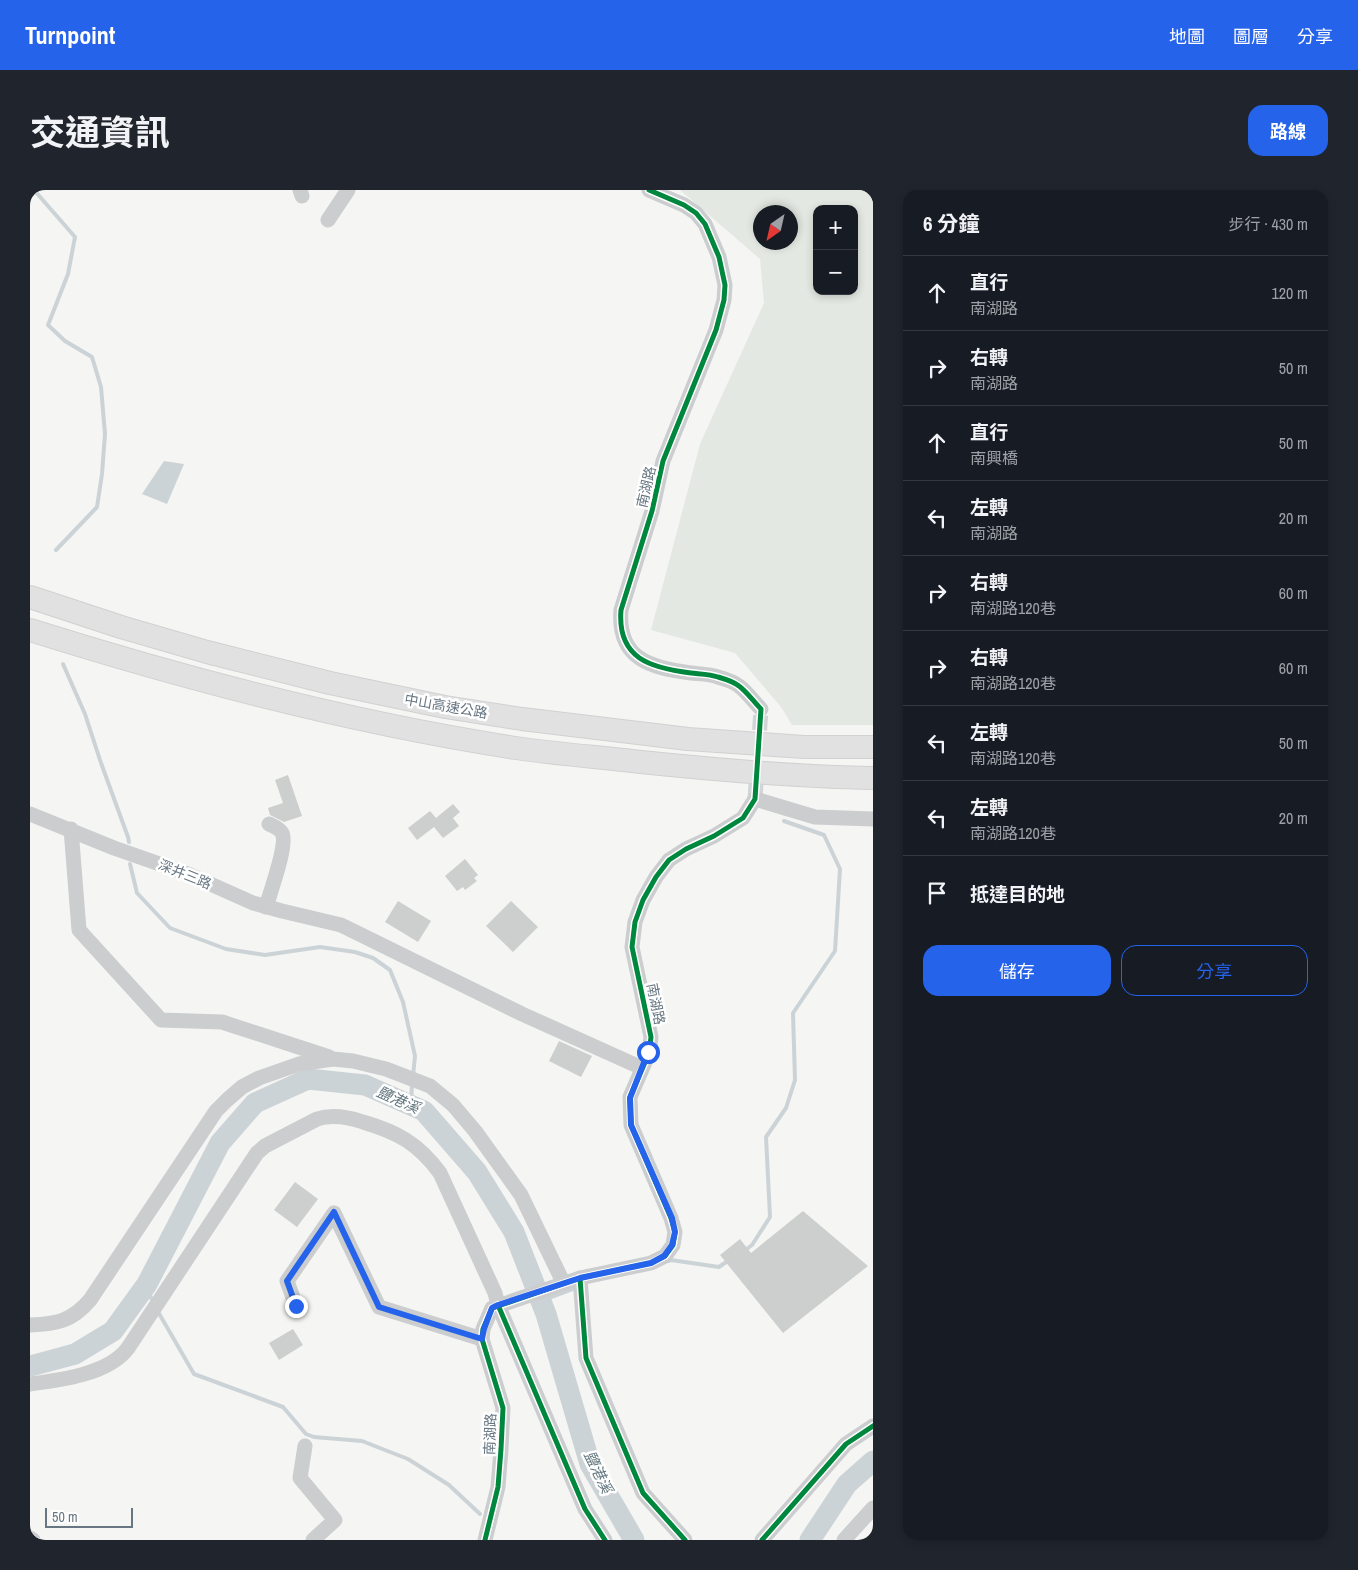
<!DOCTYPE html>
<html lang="zh-TW">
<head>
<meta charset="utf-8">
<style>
	body { margin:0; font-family:"Archivo Narrow","Noto Sans TC",sans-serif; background:#20242c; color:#f1f3f6 }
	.controls { position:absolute; right:15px; top:15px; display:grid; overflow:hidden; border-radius:10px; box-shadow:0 2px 8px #0003 }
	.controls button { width:45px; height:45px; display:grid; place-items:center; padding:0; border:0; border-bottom:1px solid #363941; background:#171b24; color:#f1f3f6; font:25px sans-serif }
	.compass { position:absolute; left:723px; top:15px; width:45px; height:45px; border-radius:50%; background:#171b24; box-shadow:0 2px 8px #0003; rotate:214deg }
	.scale { position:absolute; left:15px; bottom:12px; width:88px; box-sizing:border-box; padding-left:5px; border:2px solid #677682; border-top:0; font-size:14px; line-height:18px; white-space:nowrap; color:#677682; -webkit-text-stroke:4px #fff; paint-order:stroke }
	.stop { position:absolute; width:15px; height:15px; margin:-11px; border:4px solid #2563eb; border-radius:50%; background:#fff }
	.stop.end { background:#2563eb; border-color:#fff; box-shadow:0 1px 5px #0008 }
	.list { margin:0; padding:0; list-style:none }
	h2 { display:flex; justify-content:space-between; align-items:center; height:65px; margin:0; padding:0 20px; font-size:21px }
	h2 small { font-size:16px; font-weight:400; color:#9ea1a6 }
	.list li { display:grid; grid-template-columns:32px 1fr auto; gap:15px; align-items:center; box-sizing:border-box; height:75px; padding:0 20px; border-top:1px solid #363941 }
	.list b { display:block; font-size:19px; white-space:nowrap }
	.list p { margin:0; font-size:16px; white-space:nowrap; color:#9ea1a6 }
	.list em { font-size:16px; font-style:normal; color:#9ea1a6 }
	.actions { display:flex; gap:10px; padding:15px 20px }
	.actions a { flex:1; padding:11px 0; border:1px solid #2563eb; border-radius:15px; text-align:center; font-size:18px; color:#2563eb }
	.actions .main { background:#2563eb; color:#fff }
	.icon { flex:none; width:28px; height:28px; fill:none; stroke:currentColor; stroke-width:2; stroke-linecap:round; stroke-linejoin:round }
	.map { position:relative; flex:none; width:843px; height:1350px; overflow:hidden; border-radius:15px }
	header { display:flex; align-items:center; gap:30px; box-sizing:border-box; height:70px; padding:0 25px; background:#2563eb; color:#fff }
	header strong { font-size:24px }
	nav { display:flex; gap:28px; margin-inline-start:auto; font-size:18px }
	.intro { display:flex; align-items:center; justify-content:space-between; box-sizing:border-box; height:120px; padding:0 30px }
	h1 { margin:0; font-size:35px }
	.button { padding:12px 22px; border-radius:15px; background:#2563eb; color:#fff; font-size:18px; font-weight:700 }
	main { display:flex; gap:30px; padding:0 30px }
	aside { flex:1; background:#171b24; border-radius:15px; box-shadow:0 2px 8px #0003 }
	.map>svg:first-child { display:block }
	.green { fill:#e4e8e2; fill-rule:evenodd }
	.water { fill:#ccd3d7 }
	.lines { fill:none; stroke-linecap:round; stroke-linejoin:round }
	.stream { stroke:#ccd3d7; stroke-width:4 }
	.river { stroke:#ccd3d7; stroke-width:21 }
	.building { fill:#cdcfcf }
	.minor-tunnel { stroke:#d2d5d8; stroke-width:15; stroke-dasharray:15 8; stroke-linecap:butt }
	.highway-casing { stroke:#d1d1d2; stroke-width:24 }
	.minor { stroke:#cbcdce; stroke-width:15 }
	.highway { stroke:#e0e1e0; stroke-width:22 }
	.cycleway-casing { stroke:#fff; stroke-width:8 }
	.cycleway { stroke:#00873e; stroke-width:5 }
	.route { stroke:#2563eb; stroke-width:6 }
	.labels { text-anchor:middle; stroke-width:5; stroke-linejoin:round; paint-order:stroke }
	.street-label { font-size:14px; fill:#677682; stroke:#fff }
	.water-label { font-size:15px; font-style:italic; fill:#63777f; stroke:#fff }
</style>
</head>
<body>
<header>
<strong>Turnpoint</strong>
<nav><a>地圖</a><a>圖層</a><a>分享</a></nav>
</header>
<div class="intro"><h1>交通資訊</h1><a class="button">路線</a></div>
<main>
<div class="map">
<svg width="843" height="1350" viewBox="0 0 843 1350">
	<rect width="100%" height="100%" fill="#f5f5f4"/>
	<path class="green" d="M650,0H843V535H762L751,517L705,463L621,440L670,254L734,113L730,69ZM787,19H824V101H787ZM731,22H761V52H731Z"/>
	<path class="water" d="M134,271L154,274L137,314L112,304Z"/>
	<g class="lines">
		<g class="stream">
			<path d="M4,0L45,47L38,84L18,135L35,151L62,167L71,197L75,244L72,284L67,317L26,360"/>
			<path d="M33,474L55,524L71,573L98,647L99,652"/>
			<path d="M100,674L107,703L140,738L196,759L235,765L290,757L325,762L343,768L360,780L373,812L385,866L383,886"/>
			<path d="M381,915L382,893"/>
			<path d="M714,1061L722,1055L740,1027L736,947L756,918L765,890L763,823L805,761L810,679L794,645L754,631"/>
			<path d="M639,1071L641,1070L689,1077L699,1070"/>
			<path d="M115,1097L124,1113"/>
			<path d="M511,1111L546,1098"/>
			<path d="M127,1120L164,1184L253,1217L276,1244L284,1247L332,1251L378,1269L419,1295L450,1324"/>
		</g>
		<g class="river">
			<path d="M0,1176L45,1164L83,1141L117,1094L190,953L225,913L278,889L335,895L394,921L447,982L484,1042L516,1124L560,1274L604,1350"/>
			<path d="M780,1350L817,1294L843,1271"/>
		</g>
	</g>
	<g class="building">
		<path d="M258,585L272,626L254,632L240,625L238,618L253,613L245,590Z"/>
		<path d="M423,614L430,622L423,628L429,636L413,648L404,637L387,650L378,638L400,621L406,628Z"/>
		<path d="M435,669L448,685L444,688L447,691L435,700L433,697L427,701L415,686Z"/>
		<path d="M368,711L401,731L388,752L355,732Z"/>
		<path d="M481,711L508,737L483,762L456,736Z"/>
		<path d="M529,851L562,866L551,887L519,871Z"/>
		<path d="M265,992L288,1009L267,1037L244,1020Z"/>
		<path d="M773,1021L838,1076L753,1143L690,1065L710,1049L721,1063Z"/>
		<path d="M263,1139L273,1155L249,1170L239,1153Z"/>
	</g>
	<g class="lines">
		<path class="minor-tunnel" d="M725,609L731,519"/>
		<g class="highway-casing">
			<g id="highway">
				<path d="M0,407L91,437L177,462L300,493L415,517L492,529L658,549L774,557H843"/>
				<path d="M0,440C159,490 321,533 486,558C527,564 569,567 611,572C688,580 765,587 843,588"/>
			</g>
		</g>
		<g class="minor">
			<path d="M270,0L272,6"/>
			<path d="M619,0L654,15L666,23L675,34L689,67L695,95L694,110L686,140L633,271L622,321L591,420C587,469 621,478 661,483C670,484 680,484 688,487C695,489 704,492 709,496C717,502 724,512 731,519"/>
			<path d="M298,30L318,0"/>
			<path d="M0,624L84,658L158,684L223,713L252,721L311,735L492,824L612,878"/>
			<path d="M41,639L49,740L131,830L192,832L299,867"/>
			<path d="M236,717C240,703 258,654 252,643C249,638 243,636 239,634"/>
			<path d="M550,1088L556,1168L613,1303L655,1350"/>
			<path d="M266,1116L257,1091L304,1023L349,1117L452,1149"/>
			<path d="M0,1135C27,1134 42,1131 60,1110L186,921L197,910L212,897L229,888L269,874L303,869L323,871L356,879L400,896L423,915L445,941L491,1005L533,1092"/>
			<path d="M0,1194C31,1190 79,1184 98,1158L227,963L235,956L287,929C302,924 318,927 333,932C367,942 388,953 410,983L465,1103L468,1115L555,1319L575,1350"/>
			<path d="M275,1256L270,1288L305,1330L283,1350"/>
			<path d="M0,1348L3,1350"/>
			<path d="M455,1350L468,1297L471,1259L473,1218L452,1149L453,1139L462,1118L550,1088L621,1073L635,1066L643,1055L645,1042L641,1028L601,935L600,907L619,863L621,847L602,757L605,732L613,710L626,687L639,670L656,659L684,646L713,628L725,609L785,627L843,629"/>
			<path d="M732,1350L816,1254L843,1236"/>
			<path d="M814,1350L843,1318"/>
		</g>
		<use href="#highway" class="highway"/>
		<g class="cycleway-casing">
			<g id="cycleway">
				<path d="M550,1088L556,1168L613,1303L655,1350"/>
				<path d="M468,1115L555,1319L575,1350"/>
				<path d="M455,1350L468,1297L471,1259L473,1218L452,1149L453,1139L462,1118L550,1088L621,1073L635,1066L643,1055L645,1042L641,1028L601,935L600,907L619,863L621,847L602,757L605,732L613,710L626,687L639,670L656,659L684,646L713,628L725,609L731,519C724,512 717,502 709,496C704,492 695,489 688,487C680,484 670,484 661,483C621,478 587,469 591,420L622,321L633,271L686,140L694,110L695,95L689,67L675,34L666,23L654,15L619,0"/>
				<path d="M732,1350L816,1254L843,1236"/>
			</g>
		</g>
		<use href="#cycleway" class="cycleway"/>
	</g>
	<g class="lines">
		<path class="route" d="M266,1116L257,1091L304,1022L349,1117L452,1149L454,1139L462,1118L468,1115L550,1088L621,1073L634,1066L642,1055L645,1042L642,1028L601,935L600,908L618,862"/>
	</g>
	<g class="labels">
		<g class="street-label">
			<text transform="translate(616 297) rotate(-77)" y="5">南湖路</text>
			<text transform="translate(416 516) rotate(10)" y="5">中山高速公路</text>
			<text transform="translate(155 684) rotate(22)" y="5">深井三路</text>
			<text transform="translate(626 814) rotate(79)" y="5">南湖路</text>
			<text transform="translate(460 1244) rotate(-88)" y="5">南湖路</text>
		</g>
		<g class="water-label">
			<text transform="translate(368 910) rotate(24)" y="5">鹽港溪</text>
			<text transform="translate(568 1282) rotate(64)" y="5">鹽港溪</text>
		</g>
	</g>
</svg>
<div class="controls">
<button>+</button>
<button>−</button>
</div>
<svg class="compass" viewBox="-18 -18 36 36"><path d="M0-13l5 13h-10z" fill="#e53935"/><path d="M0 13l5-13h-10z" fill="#9ea1a6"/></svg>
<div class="scale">50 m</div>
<div class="stop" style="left:618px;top:862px"></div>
<div class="stop end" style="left:266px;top:1116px"></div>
</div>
<aside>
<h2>6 分鐘<small>步行 · 430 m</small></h2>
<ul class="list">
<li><svg class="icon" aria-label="ahead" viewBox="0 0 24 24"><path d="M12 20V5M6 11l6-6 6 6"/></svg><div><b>直行</b><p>南湖路</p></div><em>120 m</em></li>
<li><svg class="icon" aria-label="right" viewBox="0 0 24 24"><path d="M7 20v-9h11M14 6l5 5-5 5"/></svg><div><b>右轉</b><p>南湖路</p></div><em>50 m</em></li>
<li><svg class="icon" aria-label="ahead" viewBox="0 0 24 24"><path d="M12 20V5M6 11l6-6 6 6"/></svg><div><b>直行</b><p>南興橋</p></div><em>50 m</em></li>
<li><svg class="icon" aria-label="left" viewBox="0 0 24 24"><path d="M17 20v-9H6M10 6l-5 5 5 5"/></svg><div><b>左轉</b><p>南湖路</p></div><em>20 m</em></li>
<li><svg class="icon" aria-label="right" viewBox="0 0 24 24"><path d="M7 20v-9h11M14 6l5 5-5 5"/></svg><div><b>右轉</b><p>南湖路120巷</p></div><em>60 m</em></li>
<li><svg class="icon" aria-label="right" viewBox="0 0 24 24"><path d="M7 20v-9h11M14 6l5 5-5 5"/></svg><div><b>右轉</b><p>南湖路120巷</p></div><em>60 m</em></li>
<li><svg class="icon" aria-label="left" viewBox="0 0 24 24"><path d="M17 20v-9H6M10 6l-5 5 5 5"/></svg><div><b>左轉</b><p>南湖路120巷</p></div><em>50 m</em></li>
<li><svg class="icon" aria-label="left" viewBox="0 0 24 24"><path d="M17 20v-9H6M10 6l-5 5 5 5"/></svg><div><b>左轉</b><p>南湖路120巷</p></div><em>20 m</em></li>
<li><svg class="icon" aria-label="arrive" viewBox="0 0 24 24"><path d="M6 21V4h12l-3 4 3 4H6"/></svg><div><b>抵達目的地</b></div></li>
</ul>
<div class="actions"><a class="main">儲存</a><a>分享</a></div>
</aside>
</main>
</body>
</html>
